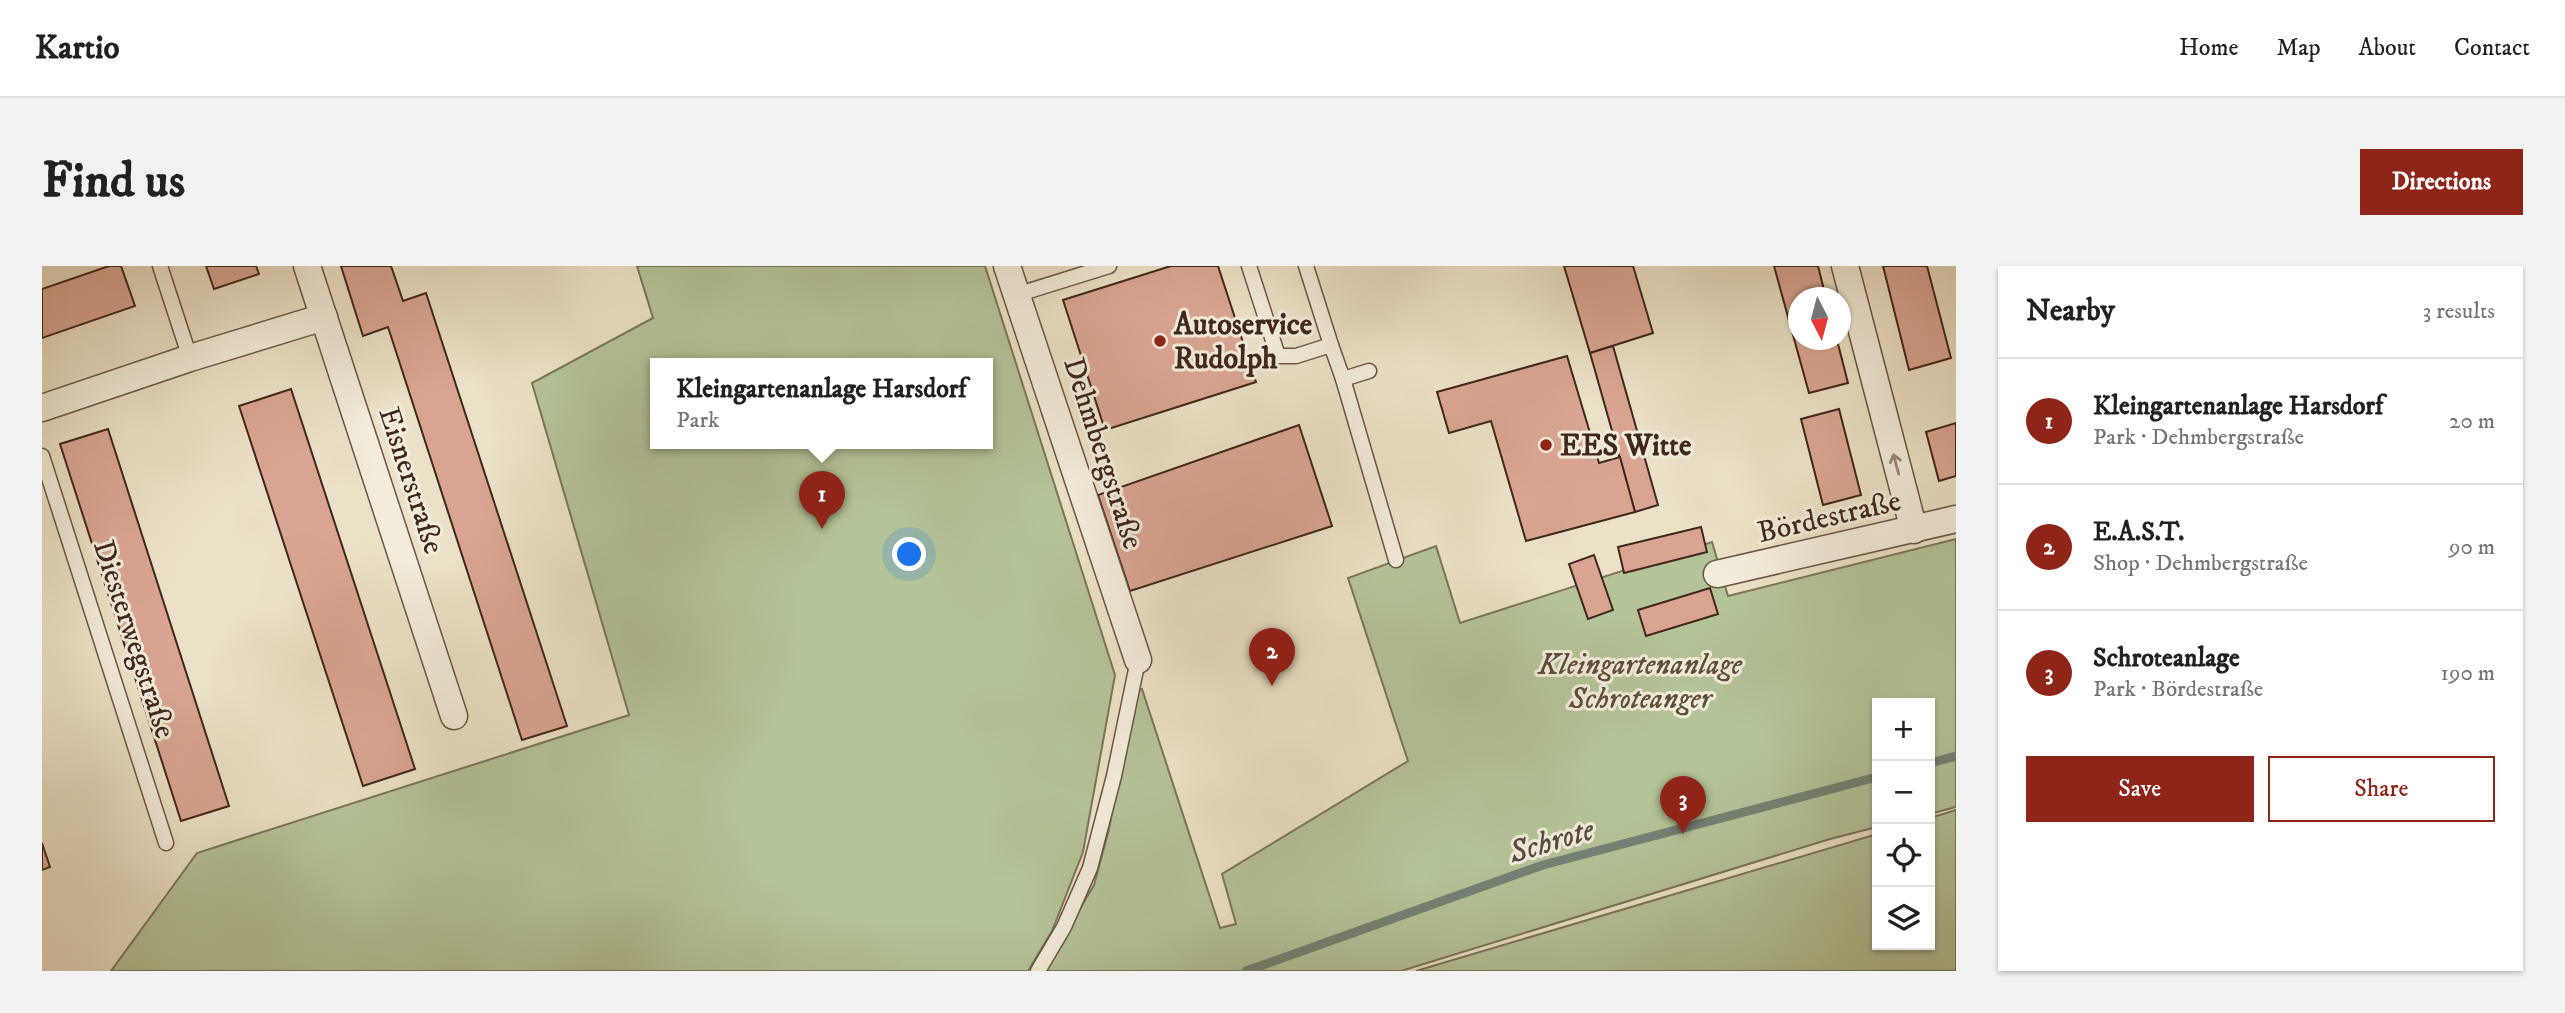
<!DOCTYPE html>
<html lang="en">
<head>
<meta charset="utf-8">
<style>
	body { margin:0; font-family:"IM FELL DW Pica",serif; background:#f2f2f2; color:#202124 }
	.controls { position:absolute; right:21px; bottom:21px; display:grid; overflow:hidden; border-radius:0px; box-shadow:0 2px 5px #0004 }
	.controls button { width:63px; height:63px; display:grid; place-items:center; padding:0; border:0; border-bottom:2px solid #e0e0e0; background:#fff; color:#202124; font:35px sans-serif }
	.compass { position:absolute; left:1746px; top:21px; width:63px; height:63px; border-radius:50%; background:#fff; box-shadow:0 2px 5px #0004; rotate:174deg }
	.you { position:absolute; left:868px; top:289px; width:24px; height:24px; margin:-18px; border:5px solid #fff; border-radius:50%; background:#1a73e8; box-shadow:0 0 0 10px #1a73e833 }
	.badge { display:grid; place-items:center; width:46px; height:46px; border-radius:50%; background:#8f2418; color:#fff; font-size:23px; font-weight:700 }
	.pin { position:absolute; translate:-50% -58px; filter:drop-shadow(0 2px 4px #0008) }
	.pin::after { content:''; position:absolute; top:37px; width:24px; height:21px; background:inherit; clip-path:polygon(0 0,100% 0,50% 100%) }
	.popup { position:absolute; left:608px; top:92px; width:343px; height:91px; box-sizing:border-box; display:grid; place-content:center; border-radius:0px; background:#fff; filter:drop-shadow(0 2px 5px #0005); font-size:23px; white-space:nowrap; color:#757577 }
	.popup b { font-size:26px; color:#202124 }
	.popup::after { content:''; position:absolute; left:50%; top:100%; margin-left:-14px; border:14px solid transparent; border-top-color:#fff }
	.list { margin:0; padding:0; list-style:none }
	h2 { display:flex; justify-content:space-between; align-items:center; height:91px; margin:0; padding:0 28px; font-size:30px }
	h2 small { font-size:23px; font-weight:400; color:#757577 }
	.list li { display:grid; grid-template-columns:46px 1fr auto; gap:21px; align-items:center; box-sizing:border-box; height:126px; padding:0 28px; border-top:2px solid #e0e0e0 }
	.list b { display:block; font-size:26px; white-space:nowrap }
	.list p { margin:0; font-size:23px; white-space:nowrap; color:#757577 }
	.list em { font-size:23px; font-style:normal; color:#757577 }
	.actions { display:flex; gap:14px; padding:21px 28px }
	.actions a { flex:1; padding:16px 0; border:2px solid #8f2418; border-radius:0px; text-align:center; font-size:24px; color:#8f2418 }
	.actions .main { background:#8f2418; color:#fff }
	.icon { flex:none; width:38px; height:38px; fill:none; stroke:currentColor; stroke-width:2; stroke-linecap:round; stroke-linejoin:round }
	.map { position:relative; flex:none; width:1914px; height:705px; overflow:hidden; border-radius:0px }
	header { display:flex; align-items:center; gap:42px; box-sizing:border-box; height:98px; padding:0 35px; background:#fff; border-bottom:2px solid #e0e0e0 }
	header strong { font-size:33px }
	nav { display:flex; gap:38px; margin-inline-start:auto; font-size:24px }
	.intro { display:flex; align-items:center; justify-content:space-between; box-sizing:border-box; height:168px; padding:0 42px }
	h1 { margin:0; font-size:49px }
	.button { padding:18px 32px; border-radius:0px; background:#8f2418; color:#fff; font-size:24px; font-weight:700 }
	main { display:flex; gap:42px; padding:0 42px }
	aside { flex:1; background:#fff; border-radius:0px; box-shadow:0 2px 5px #0004 }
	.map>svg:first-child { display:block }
	.green { fill:#b4c398; stroke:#7a755a; stroke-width:2; fill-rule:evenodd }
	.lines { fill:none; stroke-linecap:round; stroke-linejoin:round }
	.stream { stroke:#748276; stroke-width:9 }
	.building { fill:#d9a592; stroke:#3f271c; stroke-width:2 }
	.service-casing { stroke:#6a5646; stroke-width:17 }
	.minor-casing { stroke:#6a5646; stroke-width:29 }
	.service { stroke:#f2ecda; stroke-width:14 }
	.minor { stroke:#f2ecda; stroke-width:26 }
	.oneway { stroke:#988a7b }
	.poi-dot { fill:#8f2418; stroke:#f2ecda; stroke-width:2.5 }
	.labels { text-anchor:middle; stroke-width:6; stroke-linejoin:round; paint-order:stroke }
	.poi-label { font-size:30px; font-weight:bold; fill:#3f271c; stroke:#f2ecda; text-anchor:start }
	.street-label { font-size:30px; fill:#3f271c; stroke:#f2ecda }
	.park-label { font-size:30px; font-style:italic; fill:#5c4e3b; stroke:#f2ecda }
	.water-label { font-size:32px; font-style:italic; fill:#554d42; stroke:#f2ecda }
</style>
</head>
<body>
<header>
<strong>Kartio</strong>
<nav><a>Home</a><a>Map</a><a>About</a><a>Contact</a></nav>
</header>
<div class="intro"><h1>Find us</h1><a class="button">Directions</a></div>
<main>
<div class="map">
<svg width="1914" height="705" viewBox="0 0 1914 705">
	<rect width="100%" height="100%" fill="#ebe1c6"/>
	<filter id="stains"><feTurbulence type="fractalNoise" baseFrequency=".00286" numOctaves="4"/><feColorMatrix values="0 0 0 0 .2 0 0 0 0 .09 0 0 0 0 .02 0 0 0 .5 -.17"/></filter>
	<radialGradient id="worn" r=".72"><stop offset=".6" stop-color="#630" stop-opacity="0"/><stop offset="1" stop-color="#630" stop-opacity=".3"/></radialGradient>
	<g class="green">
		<path d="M595,0H943L1073,409L1041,586L1010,665L986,705H69L155,587L587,449L490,117L611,52ZM614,97H946V177H614Z"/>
		<path d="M1914,273V541L1888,548V437H1835V561L1788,573L1359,705H1001L1052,619L1067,563L1092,426L1100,423L1178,662L1194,658L1180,608L1366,495L1306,312L1394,280L1418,357L1670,276L1686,330Z"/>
		<path d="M1914,544V705H1374L1835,568V679H1888V552Z"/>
	</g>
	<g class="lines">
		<g class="stream">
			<path d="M1888,497L1914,490"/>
			<path d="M1204,705L1501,599L1835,511"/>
		</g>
	</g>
	<g class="building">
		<path d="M67,0H79L93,40L0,72V23Z"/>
		<path d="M164,0H214L217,8L172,23Z"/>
		<path d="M299,0H349L361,35L384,27L525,460L480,474L346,61L321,70Z"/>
		<path d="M1129,0H1176L1214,116L1063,164L1021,34Z"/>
		<path d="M1522,0H1591L1611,67L1548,87Z"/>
		<path d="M1732,0H1776L1784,32H1756V74H1795L1806,117L1767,127Z"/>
		<path d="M1841,0H1885L1909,92L1867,104Z"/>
		<path d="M1571,80L1616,239L1593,246L1548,87Z"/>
		<path d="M1525,90L1557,197L1578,191L1593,246L1484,275L1449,155L1407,167L1395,126Z"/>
		<path d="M249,123L373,503L321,520L197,140Z"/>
		<path d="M1797,143L1819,229L1781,239L1759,153Z"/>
		<path d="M1914,157V210L1897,215L1884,166Z"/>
		<path d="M1257,159L1290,260L1088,325L1056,229Z"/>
		<path d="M66,163L187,540L139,555L18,178Z"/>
		<path d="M1659,261L1665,286L1582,307L1576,281Z"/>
		<path d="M1552,289L1571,344L1546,353L1527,298Z"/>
		<path d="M1668,322L1676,348L1604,370L1596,344Z"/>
		<path d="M0,577L8,601L0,604Z"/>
	</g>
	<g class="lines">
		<g class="service-casing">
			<g id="service">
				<path d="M118,0L148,92"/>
				<path d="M1207,0L1236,90H1254L1289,79L1301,113L1327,105"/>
				<path d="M1264,0L1289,79"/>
				<path d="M974,29L1067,0"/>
				<path d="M1301,113L1354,294"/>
				<path d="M0,190L124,577"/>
				<path d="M996,705L1022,661L1048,602L1072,510L1096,394"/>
			</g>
		</g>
		<g class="minor-casing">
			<g id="minor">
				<path d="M265,0L412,450"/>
				<path d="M965,0L1096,394"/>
				<path d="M1803,0L1872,264"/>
				<path d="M0,142L148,92L282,51"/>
				<path d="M1675,308L1914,253"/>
			</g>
		</g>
		<use href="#service" class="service"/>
		<use href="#minor" class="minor"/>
	</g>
	<defs><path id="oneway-shaft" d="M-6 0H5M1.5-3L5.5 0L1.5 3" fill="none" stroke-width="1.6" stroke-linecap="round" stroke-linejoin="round" transform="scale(1.75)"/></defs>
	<use class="oneway" href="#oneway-shaft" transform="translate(1854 198) rotate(-105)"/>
	<g class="poi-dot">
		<circle cx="1118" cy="75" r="7"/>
		<circle cx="1504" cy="179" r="7"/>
	</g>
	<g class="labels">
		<g class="poi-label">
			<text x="1132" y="68">Autoservice<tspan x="1132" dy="34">Rudolph</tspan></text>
			<text x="1518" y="189">EES Witte</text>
		</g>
		<g class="street-label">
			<text transform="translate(1062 187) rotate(72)" y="10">Dehmbergstraße</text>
			<text transform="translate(370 214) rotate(72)" y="10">Eisnerstraße</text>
			<text transform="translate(1787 250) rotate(-13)" y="10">Bördestraße</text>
			<text transform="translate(93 373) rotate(72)" y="10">Diesterwegstraße</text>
		</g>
		<g class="park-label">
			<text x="1598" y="408">Kleingartenanlage<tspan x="1598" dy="34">Schroteanger</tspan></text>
		</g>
		<g class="water-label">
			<text transform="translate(1509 574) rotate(-17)" y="11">Schrote</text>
		</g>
	</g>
	<rect width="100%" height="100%" filter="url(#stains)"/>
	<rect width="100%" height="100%" fill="url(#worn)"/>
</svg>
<div class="controls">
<button>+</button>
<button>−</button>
<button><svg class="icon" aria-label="locate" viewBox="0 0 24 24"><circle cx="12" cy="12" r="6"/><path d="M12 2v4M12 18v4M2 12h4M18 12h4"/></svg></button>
<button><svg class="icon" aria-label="layers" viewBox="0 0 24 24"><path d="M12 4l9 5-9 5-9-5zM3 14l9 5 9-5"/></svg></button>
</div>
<svg class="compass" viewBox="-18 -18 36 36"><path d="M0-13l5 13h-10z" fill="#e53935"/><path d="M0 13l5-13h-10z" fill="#757577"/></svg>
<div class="you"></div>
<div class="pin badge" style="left:780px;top:263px">1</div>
<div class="popup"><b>Kleingartenanlage Harsdorf</b>Park</div>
<div class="pin badge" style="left:1230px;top:420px">2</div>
<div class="pin badge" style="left:1641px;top:568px">3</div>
</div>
<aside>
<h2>Nearby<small>3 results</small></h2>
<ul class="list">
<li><span class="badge">1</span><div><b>Kleingartenanlage Harsdorf</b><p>Park · Dehmbergstraße</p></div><em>20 m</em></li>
<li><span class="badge">2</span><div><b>E.A.S.T.</b><p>Shop · Dehmbergstraße</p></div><em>90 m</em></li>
<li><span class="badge">3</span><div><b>Schroteanlage</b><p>Park · Bördestraße</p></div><em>190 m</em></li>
</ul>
<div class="actions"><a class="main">Save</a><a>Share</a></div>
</aside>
</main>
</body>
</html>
